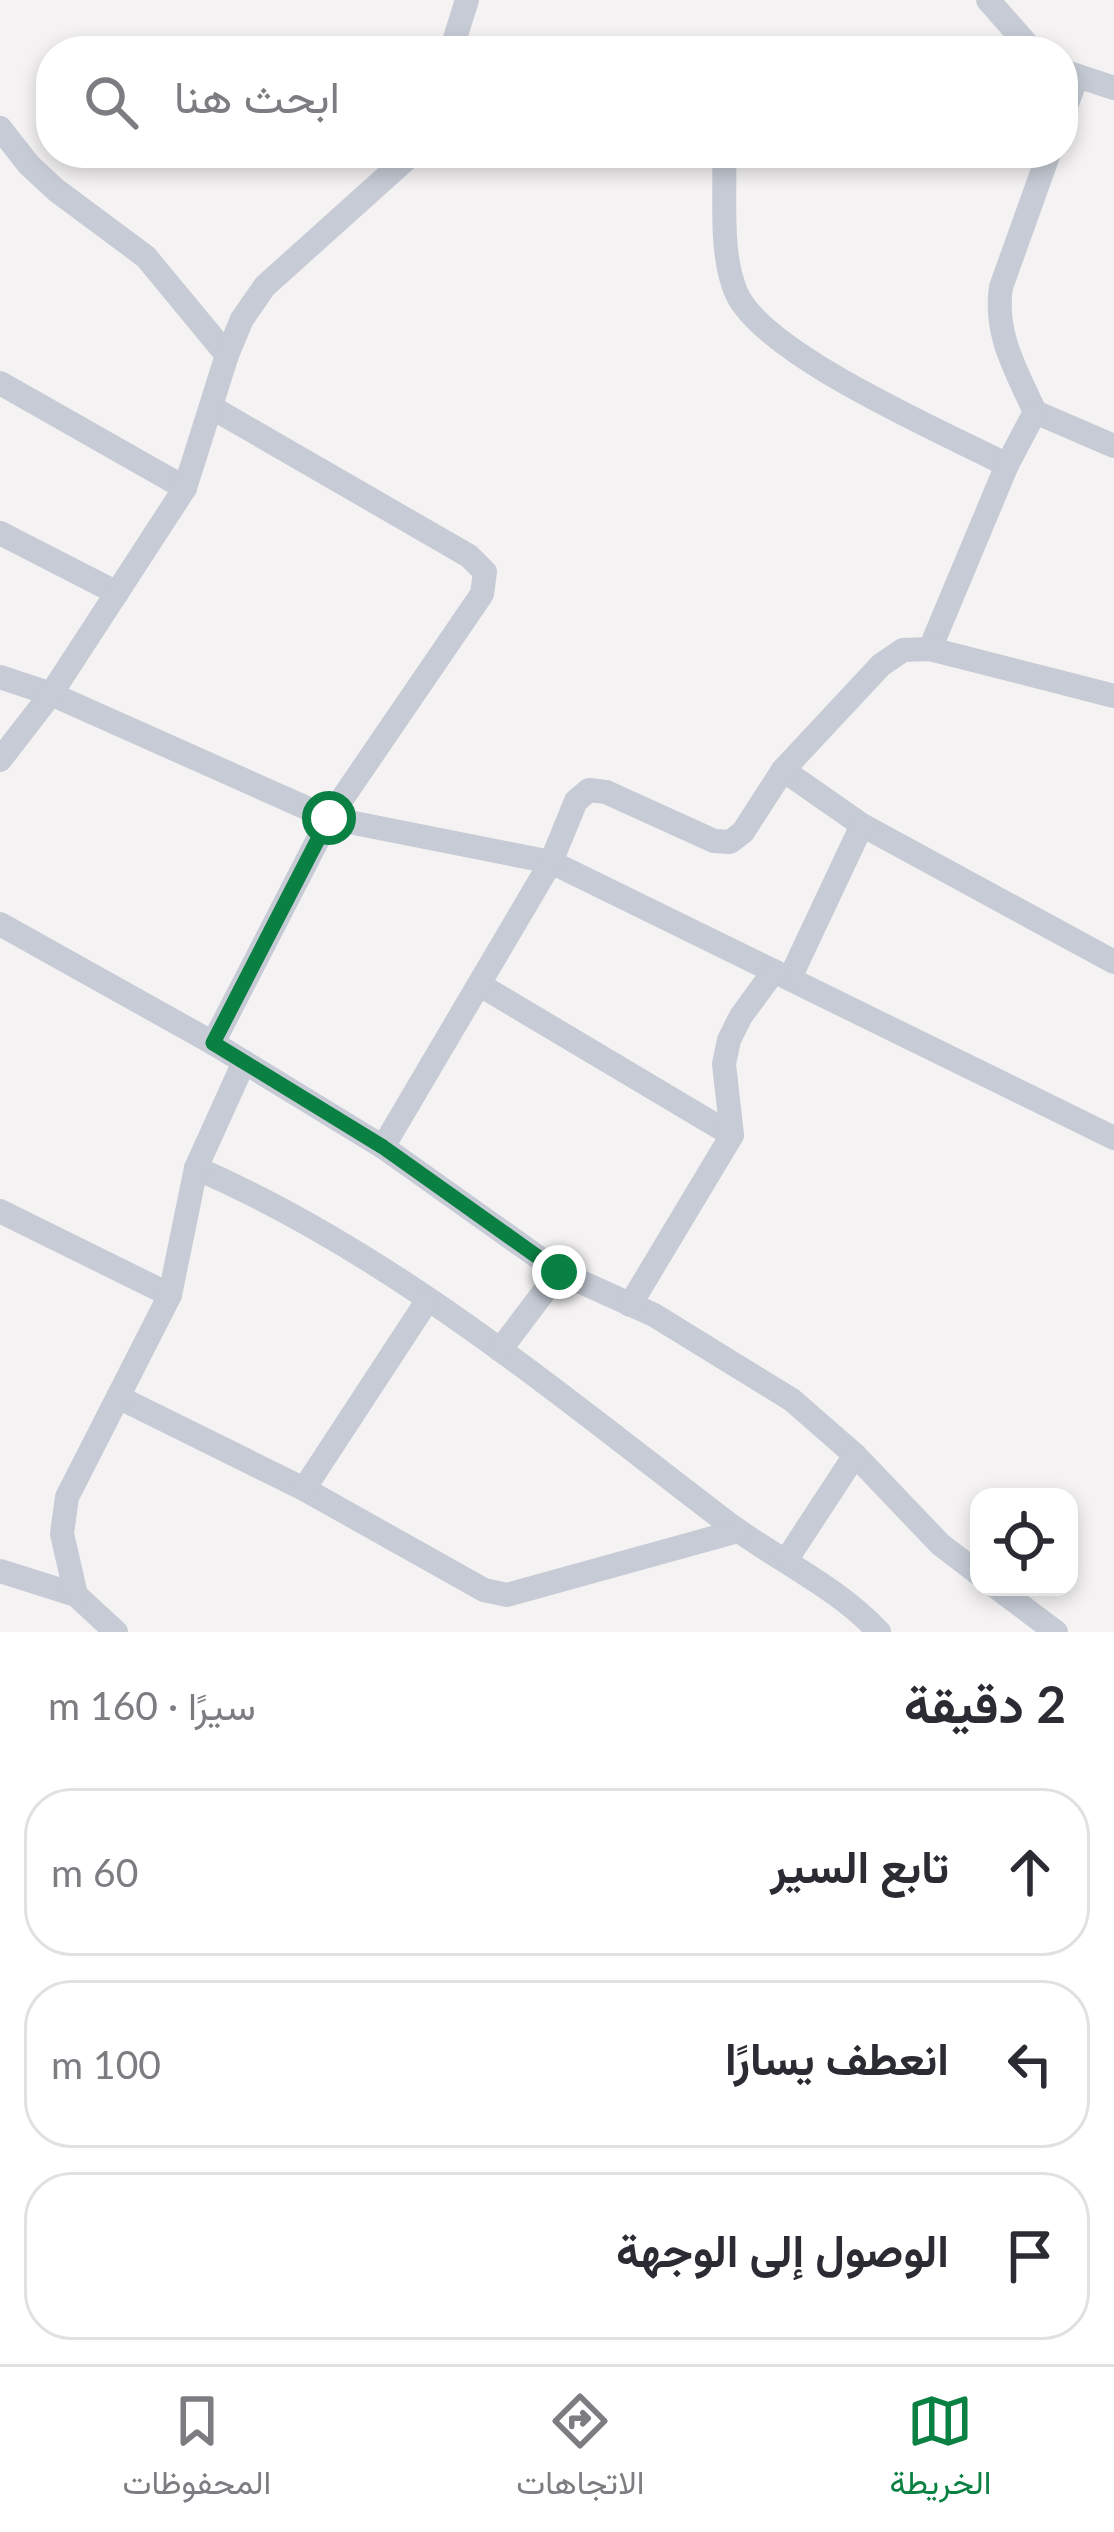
<!DOCTYPE html>
<html lang="ar">
<head>
<meta charset="utf-8">
<style>
	body { margin:0; font-family:Lato,Vazirmatn,sans-serif; background:#f2f2f3; color:#2b2b33; direction:rtl }
	.controls { position:absolute; right:36px; bottom:36px; display:grid; overflow:hidden; border-radius:24px; box-shadow:0 6px 18px #0003 }
	.controls button { width:108px; height:108px; display:grid; place-items:center; padding:0; border:0; border-bottom:3px solid #e1e1e2; background:#fff; color:#2b2b33; font:60px sans-serif }
	.stop { position:absolute; width:36px; height:36px; margin:-27px; border:9px solid #0b8043; border-radius:50%; background:#fff }
	.stop.end { background:#0b8043; border-color:#fff; box-shadow:0 3px 12px #0008 }
	.list { margin:0; padding:0; list-style:none }
	h2 { display:flex; justify-content:space-between; align-items:center; height:156px; margin:0; padding:0 48px; font-size:51px }
	h2 small { font-size:39px; font-weight:400; color:#7c7c81 }
	.list li { display:grid; grid-template-columns:78px 1fr auto; gap:36px; align-items:center; box-sizing:border-box; height:168px; margin:0 24px 24px; padding:0 24px; border:3px solid #e1e1e2; border-radius:48px }
	.list b { display:block; font-size:45px; white-space:nowrap }
	.list em { font-size:39px; font-style:normal; color:#7c7c81 }
	.icon { flex:none; width:66px; height:66px; fill:none; stroke:currentColor; stroke-width:2; stroke-linecap:round; stroke-linejoin:round }
	.map { position:relative; flex:none; width:1114px; height:1632px; overflow:hidden; direction:ltr }
	.search { position:absolute; background:#fff; box-shadow:0 6px 18px #0003; left:36px; right:36px; top:36px; height:132px; display:flex; align-items:center; gap:30px; box-sizing:border-box; padding:0 42px; border-radius:48px; color:#7c7c81; font-size:45px }
	.sheet { height:732px; background:#fff }
	nav { display:flex; justify-content:space-around; align-items:center; box-sizing:border-box; height:168px; border-top:3px solid #e1e1e2; background:#fff; font-size:33px; color:#7c7c81 }
	nav a { display:grid; justify-items:center; gap:6px }
	nav .on { color:#0b8043 }
	.map>svg:first-child { display:block }
	.lines { fill:none; stroke-linecap:round; stroke-linejoin:round }
	.street { stroke:#c6cbd5; stroke-width:24 }
	.route { stroke:#0b8043; stroke-width:15 }
</style>
</head>
<body>
<div class="map">
<svg width="1114" height="1632" viewBox="0 0 1114 1632">
	<rect width="100%" height="100%" fill="#f4f2f2"/>
	<g class="lines">
		<g class="street">
			<path d="M988,0L1033,51"/>
			<path d="M451,51L467,0"/>
			<path d="M1063,71L1114,88"/>
			<path d="M1063,115L1077,76"/>
			<path d="M0,128L29,165L56,190L146,257L227,355"/>
			<path d="M724,153C726,196 719,251 736,292C762,354 943,432 1007,465"/>
			<path d="M1049,153L1001,287C994,334 1016,370 1035,412L1114,446"/>
			<path d="M0,383L185,488"/>
			<path d="M211,407L469,556L485,572L482,594L329,818L213,1043"/>
			<path d="M0,533L117,593"/>
			<path d="M930,649L1007,465L1035,412"/>
			<path d="M0,677L51,694L329,818L551,862L1114,1138"/>
			<path d="M0,760L51,694L185,488L227,355L242,319L265,286L413,153"/>
			<path d="M783,770L862,825L1114,962"/>
			<path d="M0,924L213,1043L383,1147L559,1272L654,1315L792,1400L855,1455L940,1544L979,1574"/>
			<path d="M790,978L862,825"/>
			<path d="M480,985L732,1135"/>
			<path d="M383,1147L551,862L576,801L589,790L606,792L714,841L730,842L743,832L783,770L881,665L903,650L930,649L1114,696"/>
			<path d="M196,1168C391,1253 557,1393 725,1521C775,1559 835,1585 879,1632"/>
			<path d="M0,1211L170,1295"/>
			<path d="M630,1305L732,1135L724,1064L729,1040L741,1016L774,971"/>
			<path d="M500,1350L559,1272"/>
			<path d="M118,1397L304,1489L484,1590L507,1595L738,1531"/>
			<path d="M304,1489L427,1301"/>
			<path d="M787,1559L855,1455"/>
			<path d="M0,1571L76,1595L116,1632"/>
			<path d="M996,1587L1056,1632"/>
			<path d="M76,1595L62,1534L67,1497L170,1295L196,1168L244,1062"/>
		</g>
	</g>
	<g class="lines">
		<path class="route" d="M329,818L213,1043L383,1147L559,1272"/>
	</g>
</svg>
<div class="controls">
<button><svg class="icon" aria-label="locate" viewBox="0 0 24 24"><circle cx="12" cy="12" r="6"/><path d="M12 2v4M12 18v4M2 12h4M18 12h4"/></svg></button>
</div>
<div class="stop" style="left:329px;top:818px"></div>
<div class="stop end" style="left:559px;top:1272px"></div>
<div class="search"><svg class="icon" aria-label="search" viewBox="0 0 24 24"><circle cx="10" cy="10" r="6"/><path d="M15 15l6 6"/></svg>ابحث هنا</div>
</div>
<section class="sheet">
<h2>2 دقيقة<small>سيرًا · 160 m</small></h2>
<ul class="list">
<li><svg class="icon" aria-label="ahead" viewBox="0 0 24 24"><path d="M12 20V5M6 11l6-6 6 6"/></svg><div><b>تابع السير</b></div><em>60 m</em></li>
<li><svg class="icon" aria-label="left" viewBox="0 0 24 24"><path d="M17 20v-9H6M10 6l-5 5 5 5"/></svg><div><b>انعطف يسارًا</b></div><em>100 m</em></li>
<li><svg class="icon" aria-label="arrive" viewBox="0 0 24 24"><path d="M6 21V4h12l-3 4 3 4H6"/></svg><div><b>الوصول إلى الوجهة</b></div></li>
</ul>
</section>
<nav>
<a class="on"><svg class="icon" aria-label="map" viewBox="0 0 24 24"><path d="M3 6l6-2 6 2 6-2v14l-6 2-6-2-6 2zM9 4v14M15 6v14"/></svg>الخريطة</a>
<a><svg class="icon" aria-label="directions" viewBox="0 0 24 24"><path d="M12 3l9 9-9 9-9-9zM9 14v-3h6M13 9l2 2-2 2"/></svg>الاتجاهات</a>
<a><svg class="icon" aria-label="saved" viewBox="0 0 24 24"><path d="M7 4h10v16l-5-4-5 4z"/></svg>المحفوظات</a>
</nav>
</body>
</html>
